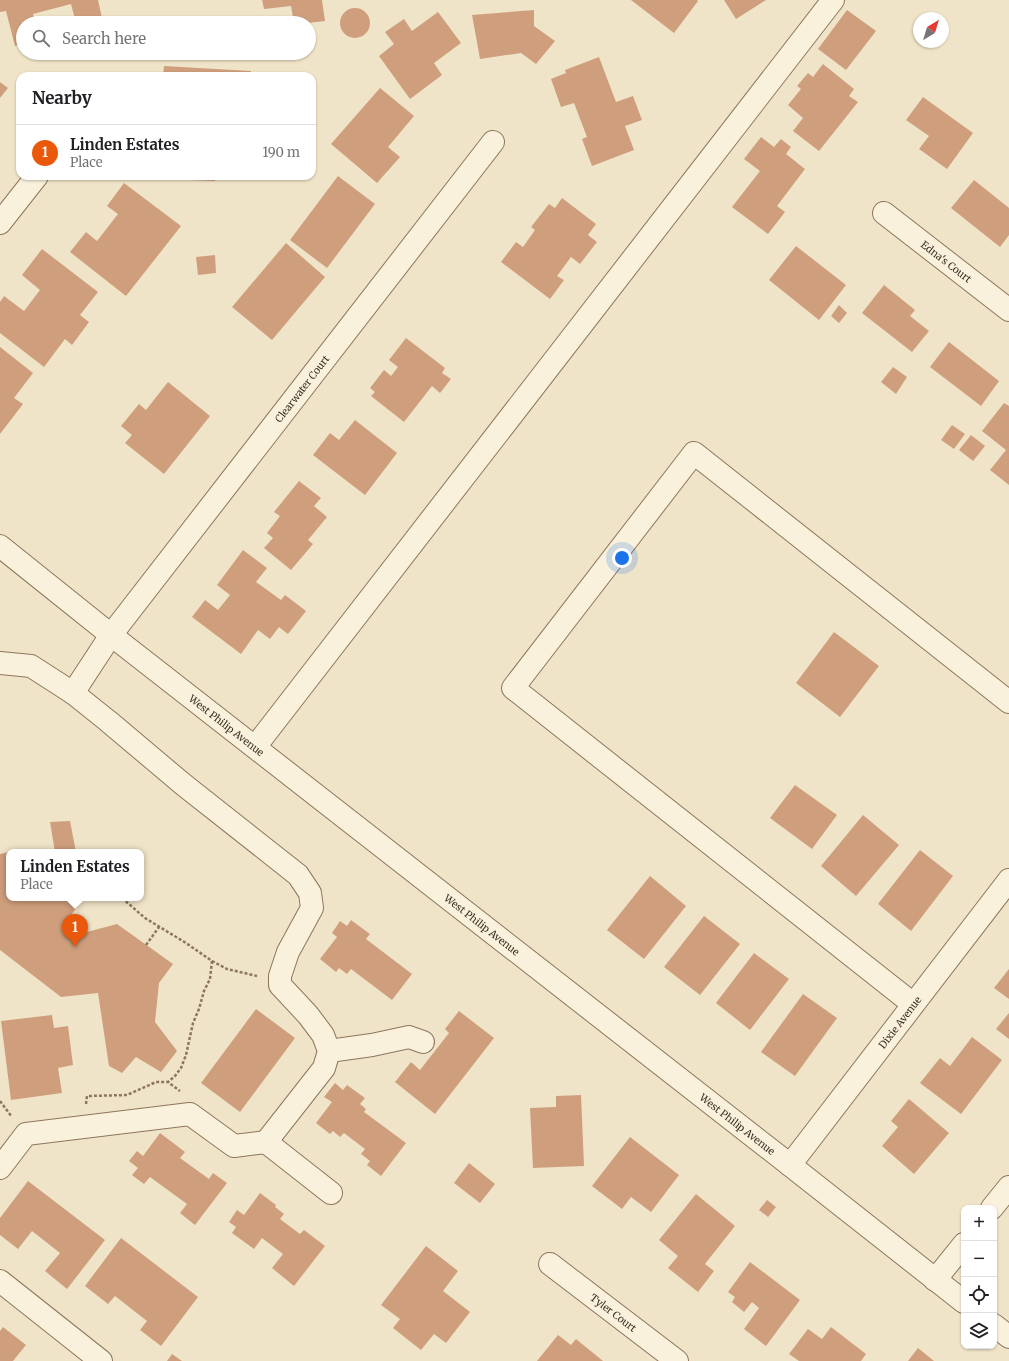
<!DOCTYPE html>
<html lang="en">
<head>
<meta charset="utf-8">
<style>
	body { margin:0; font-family:Merriweather,serif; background:#f2f2f2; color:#202124 }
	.controls { position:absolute; right:12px; bottom:12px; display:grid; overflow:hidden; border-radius:8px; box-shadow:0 1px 3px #0004 }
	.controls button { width:36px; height:36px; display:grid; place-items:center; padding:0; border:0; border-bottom:1px solid #e0e0e0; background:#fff; color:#202124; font:20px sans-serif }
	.compass { position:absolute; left:913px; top:12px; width:36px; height:36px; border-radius:50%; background:#fff; box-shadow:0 1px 3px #0004; rotate:38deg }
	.you { position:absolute; left:622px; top:558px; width:14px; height:14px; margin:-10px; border:3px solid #fff; border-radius:50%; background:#1a73e8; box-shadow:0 0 0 6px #1a73e833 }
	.badge { display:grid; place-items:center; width:26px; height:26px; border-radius:50%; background:#ea580c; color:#fff; font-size:13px; font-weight:700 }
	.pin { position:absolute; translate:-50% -33px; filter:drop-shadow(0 1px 2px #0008) }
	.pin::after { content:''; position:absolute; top:21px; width:14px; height:12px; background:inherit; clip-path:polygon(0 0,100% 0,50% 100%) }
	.popup { position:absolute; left:6px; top:849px; width:138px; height:52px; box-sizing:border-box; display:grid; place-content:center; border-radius:8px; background:#fff; filter:drop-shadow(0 1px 3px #0005); font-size:13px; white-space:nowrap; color:#757577 }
	.popup b { font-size:15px; color:#202124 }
	.popup::after { content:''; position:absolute; left:50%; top:100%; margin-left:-8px; border:8px solid transparent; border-top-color:#fff }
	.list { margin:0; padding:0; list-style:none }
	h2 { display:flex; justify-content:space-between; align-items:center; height:52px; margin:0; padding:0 16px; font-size:17px }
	h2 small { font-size:13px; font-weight:400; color:#757577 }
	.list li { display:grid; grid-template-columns:26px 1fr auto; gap:12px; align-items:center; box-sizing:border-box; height:56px; padding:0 16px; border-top:1px solid #e0e0e0 }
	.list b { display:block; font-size:15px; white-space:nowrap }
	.list p { margin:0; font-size:13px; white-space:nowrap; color:#757577 }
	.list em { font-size:13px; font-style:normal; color:#757577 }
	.icon { flex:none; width:22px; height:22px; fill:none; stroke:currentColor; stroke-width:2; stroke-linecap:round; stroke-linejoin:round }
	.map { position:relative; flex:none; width:1009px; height:1361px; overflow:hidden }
	.search { position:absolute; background:#fff; box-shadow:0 1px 3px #0004; left:16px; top:16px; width:300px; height:44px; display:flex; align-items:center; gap:10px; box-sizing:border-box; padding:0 14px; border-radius:22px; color:#757577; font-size:15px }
	.panel { position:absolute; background:#fff; box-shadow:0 1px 3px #0004; left:16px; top:72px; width:300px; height:108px; border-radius:12px }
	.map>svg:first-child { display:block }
	.building { fill:#cf9f7d }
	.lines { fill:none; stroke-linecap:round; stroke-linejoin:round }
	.minor-casing { stroke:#8d765c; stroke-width:24 }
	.path { stroke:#8d765c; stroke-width:2.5; stroke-dasharray:3 2; stroke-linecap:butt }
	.minor { stroke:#faf1dc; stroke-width:22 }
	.labels { text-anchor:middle; stroke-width:4; stroke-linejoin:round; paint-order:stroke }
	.street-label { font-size:10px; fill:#3d2e20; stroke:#f7eed8 }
</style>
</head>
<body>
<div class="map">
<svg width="1009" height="1361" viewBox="0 0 1009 1361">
	<rect width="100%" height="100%" fill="#f0e4c8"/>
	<g class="building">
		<path d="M0,0H98L102,18L83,23H76L71,4L33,14L36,23H23V44L15,46L6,11L0,12Z"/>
		<path d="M262,0H322L325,21L308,23H294L291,6L264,9Z"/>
		<path d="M631,0H697L698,1L674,33Z"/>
		<path d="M724,0H766L736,19Z"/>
		<circle cx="355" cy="23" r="15"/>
		<path d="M534,10V26L555,41L536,64L521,53L480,59L472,15Z"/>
		<path d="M847,10L876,31L846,70L818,49Z"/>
		<path d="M438,12L461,43L434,63L442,75L410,99L379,56L394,44L385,32L404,19L412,31Z"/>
		<path d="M599,57L616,102L633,96L642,120L625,126L634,150L592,166L582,139L587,137L574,103L561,107L551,79L566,73L565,70Z"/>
		<path d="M823,64L854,89L849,96L858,102L819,151L793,131L803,118L788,105L801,89L797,86L808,73L813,77Z"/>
		<path d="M164,66L251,71V76H163Z"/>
		<path d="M0,82L8,88L0,98Z"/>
		<path d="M380,88L414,116L388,147L400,157L377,183L331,144Z"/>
		<path d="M923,97L973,133L947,169L919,149L929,136L906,120Z"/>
		<path d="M761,137L774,147L781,139L791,147L786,154L805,169L777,206L785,212L768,234L732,207L760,171L744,159Z"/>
		<path d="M191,176H215V181L191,180Z"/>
		<path d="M338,176L375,204L327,268L290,240Z"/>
		<path d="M974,180L1009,208V235L1000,247L951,208Z"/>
		<path d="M124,183L181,226L126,296L70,252L86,232L97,241L118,214L107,206Z"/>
		<path d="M562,198L596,224L588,235L597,242L580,264L571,257L557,276L564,280L550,299L501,262L516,242L523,247L535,230L531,227L549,204L555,208Z"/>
		<path d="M286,243L325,277L272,340L232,307Z"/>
		<path d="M796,246L846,285L819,320L769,280Z"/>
		<path d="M42,249L98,292L80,315L89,322L72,345L65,339L44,367L0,333V302L4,296L24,311L40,290L22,275Z"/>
		<path d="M215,255L216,273L198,275L196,257Z"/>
		<path d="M884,285L915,310L910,316L929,331L912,352L862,313Z"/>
		<path d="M839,305L847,313L839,323L831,316Z"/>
		<path d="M406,338L445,368L442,373L451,379L440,393L432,386L404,422L371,396L375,392L370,388L384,370L391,376L398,367L389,360Z"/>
		<path d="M949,342L999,381L981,406L930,367Z"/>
		<path d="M0,347L33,373L14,398L23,404L0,434Z"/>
		<path d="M893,367L907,377L896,394L881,382Z"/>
		<path d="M168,382L210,416L164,474L125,443L132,435L121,426L139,404L146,410Z"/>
		<path d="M1004,403L1009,406V485L990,470L1006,450L982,431Z"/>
		<path d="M355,420L397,453L365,495L313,455L330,433L339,440Z"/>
		<path d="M952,425L965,434L954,449L941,440Z"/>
		<path d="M971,435L985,446L973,461L959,450Z"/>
		<path d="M299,481L321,498L314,506L327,517L308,540L313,544L291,570L264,548L273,538L267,533L280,516L274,512Z"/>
		<path d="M243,550L267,568L256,582L281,600L285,595L306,611L288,634L279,627L270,639L258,630L241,654L192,617L205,600L218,610L230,595L217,585Z"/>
		<path d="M834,632L879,666L840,717L796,683Z"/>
		<path d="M795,785L837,815L812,849L770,818Z"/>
		<path d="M863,815L899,845L856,896L821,866Z"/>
		<path d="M70,821L76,852H55L50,822Z"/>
		<path d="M920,850L953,876L911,931L878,904Z"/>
		<path d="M9,852V898H73L80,903L69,918L87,932L117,924L173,964L159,983L155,1022L177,1051L161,1072L136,1057L122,1073L109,1066L98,993L61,997L0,950V854Z"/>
		<path d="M650,876L686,906L644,959L607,930Z"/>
		<path d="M704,916L740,944L700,995L664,967Z"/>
		<path d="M351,920L370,934L366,939L412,974L392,1000L351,969L347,974L339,968L336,972L320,959L337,937L332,933L340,921L347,926Z"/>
		<path d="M754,953L789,979L750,1030L716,1003Z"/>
		<path d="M1009,969V999L994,988Z"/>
		<path d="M803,994L837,1018L795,1076L761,1052Z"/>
		<path d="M256,1009L295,1038L240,1112L201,1083Z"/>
		<path d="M459,1011L494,1038L435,1114L395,1082L411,1062L420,1070L449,1033L445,1029Z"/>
		<path d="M1009,1013V1039L996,1029Z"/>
		<path d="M52,1015L54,1028L68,1026L73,1065L58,1068L62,1093L11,1100L1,1021Z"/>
		<path d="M972,1037L1002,1060L961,1114L920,1083L940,1058L950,1066Z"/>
		<path d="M335,1083L343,1090L347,1085L365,1098L360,1104L366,1109L364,1112L406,1143L381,1176L367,1165L370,1161L361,1154L365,1149L344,1133L340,1137L333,1131L330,1134L316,1123L332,1102L324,1097Z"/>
		<path d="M581,1095L584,1166L533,1168L530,1108L556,1107V1096Z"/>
		<path d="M909,1099L949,1133L914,1174L882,1146L898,1127L891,1121Z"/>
		<path d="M160,1133L185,1152L180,1158L209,1179L213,1173L227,1183L195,1225L180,1213L187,1204L150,1177L144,1184L132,1175L138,1168L129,1161L137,1151L143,1156Z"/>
		<path d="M630,1137L679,1175L651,1212L631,1197L622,1209L592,1186Z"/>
		<path d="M469,1163L495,1184L480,1203L454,1183Z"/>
		<path d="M28,1181L105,1240L67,1289L45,1271L60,1253L32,1231L18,1249L0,1235V1218Z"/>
		<path d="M260,1193L276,1205L275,1207L284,1214L280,1219L300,1234L304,1230L325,1246L294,1286L272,1268L283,1254L262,1238L254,1249L232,1233L236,1227L229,1222L237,1210L244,1215Z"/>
		<path d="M696,1194L735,1226L705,1264L714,1271L698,1292L668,1268L678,1256L659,1240Z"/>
		<path d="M767,1200L776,1207L768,1217L759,1210Z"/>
		<path d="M121,1238L198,1297L161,1346L140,1330L147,1321L115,1296L108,1304L85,1286Z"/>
		<path d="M426,1246L458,1271L443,1291L470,1312L446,1343L434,1334L421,1350L393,1328L400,1319L381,1305Z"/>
		<path d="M750,1262L800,1300L766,1346L744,1329L759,1308L752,1302L744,1312L732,1302L735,1297L728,1292Z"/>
		<path d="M3,1327L26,1345L13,1361H0V1331Z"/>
		<path d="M831,1327L866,1354L861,1361H799L789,1354L808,1329L822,1339Z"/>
		<path d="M558,1335L571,1345L576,1339L603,1361H537Z"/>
		<path d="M918,1348L934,1361H908Z"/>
		<path d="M172,1354L182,1361H167Z"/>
	</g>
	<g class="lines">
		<g class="minor-casing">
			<g id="minor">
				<path id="s1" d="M884,213L1009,310"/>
				<path d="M0,223L37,176"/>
				<path id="s2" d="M0,546L111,635L790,1165L964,1302"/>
				<path d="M0,663L31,666L73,693L108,721L184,785L298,875L310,893L312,908L288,952L280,976V985L308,1015L323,1035L329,1051L324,1068L266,1142"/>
				<path id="s3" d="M73,693L111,635L493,142"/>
				<path d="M255,747L833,0"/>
				<path d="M913,1004L513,688L694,453L1009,702"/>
				<path d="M329,1051L372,1045L409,1037L423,1042"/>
				<path id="s4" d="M790,1165L1009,880"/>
				<path d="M0,1168L26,1134L190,1114L234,1146L266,1142L331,1193"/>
				<path d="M992,1208L1009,1187"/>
				<path id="s5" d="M550,1264L677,1361"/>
				<path d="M935,1280L964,1244"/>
				<path d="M0,1281L101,1361"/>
				<path d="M994,1325L1009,1337"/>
			</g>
		</g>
		<g class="path">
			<path d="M122,898L145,918L186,943L212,961L210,979L204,991L199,1009L193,1023L186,1055L181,1068L175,1076L168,1082"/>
			<path d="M146,945L159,927"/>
			<path d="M212,961L227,969L257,976"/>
			<path d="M0,1101L12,1117"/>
			<path d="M86,1104L87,1096L127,1095L156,1082H168L180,1091"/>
		</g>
		<use href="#minor" class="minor"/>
	</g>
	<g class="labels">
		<g class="street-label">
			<text dy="4" stroke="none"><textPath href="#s1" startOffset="79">Edna's Court</textPath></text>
			<text dy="4" stroke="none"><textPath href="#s3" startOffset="381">Clearwater Court</textPath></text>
			<text dy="4" stroke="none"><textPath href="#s2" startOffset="289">West Philip Avenue</textPath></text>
			<text dy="4" stroke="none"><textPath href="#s2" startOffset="613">West Philip Avenue</textPath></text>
			<text dy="4" stroke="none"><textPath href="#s4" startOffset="180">Dixie Avenue</textPath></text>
			<text dy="4" stroke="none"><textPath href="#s2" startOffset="937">West Philip Avenue</textPath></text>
			<text dy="4" stroke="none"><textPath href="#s5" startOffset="80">Tyler Court</textPath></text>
		</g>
	</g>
</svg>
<div class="controls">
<button>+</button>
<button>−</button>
<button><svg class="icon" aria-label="locate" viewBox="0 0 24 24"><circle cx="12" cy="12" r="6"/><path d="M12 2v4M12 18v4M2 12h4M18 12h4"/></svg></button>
<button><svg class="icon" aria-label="layers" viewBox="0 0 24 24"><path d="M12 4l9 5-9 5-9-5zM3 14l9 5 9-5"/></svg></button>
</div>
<svg class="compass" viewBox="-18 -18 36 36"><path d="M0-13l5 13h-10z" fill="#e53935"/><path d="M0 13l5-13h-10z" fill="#757577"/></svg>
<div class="you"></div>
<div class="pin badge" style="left:75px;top:947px">1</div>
<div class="popup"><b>Linden Estates</b>Place</div>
<div class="search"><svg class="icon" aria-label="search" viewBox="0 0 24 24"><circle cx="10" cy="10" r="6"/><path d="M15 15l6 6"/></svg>Search here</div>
<section class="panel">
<h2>Nearby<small></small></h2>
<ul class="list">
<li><span class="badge">1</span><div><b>Linden Estates</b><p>Place</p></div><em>190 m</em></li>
</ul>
</section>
</div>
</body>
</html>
